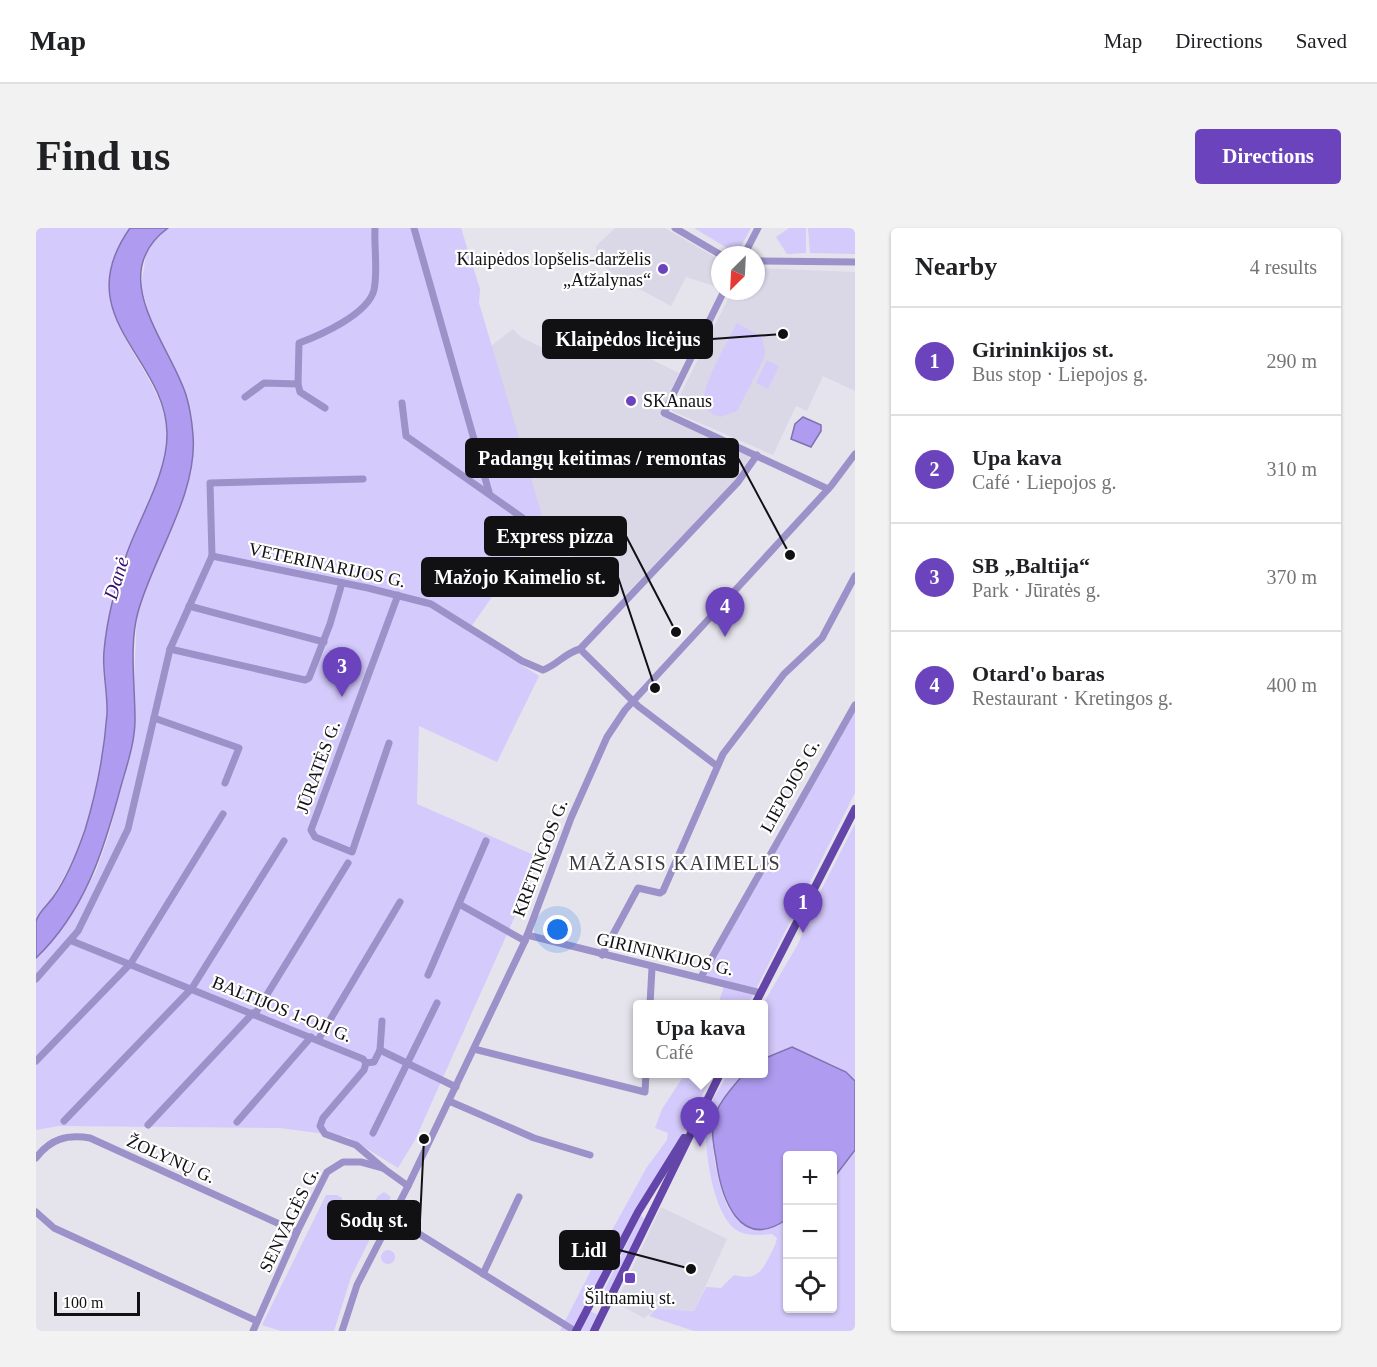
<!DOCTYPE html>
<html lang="en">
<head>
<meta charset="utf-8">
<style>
	body { margin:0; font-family:Georgia,serif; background:#f2f2f2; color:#202124 }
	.controls { position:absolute; right:18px; bottom:18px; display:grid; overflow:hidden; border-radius:6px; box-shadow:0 2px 4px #0004 }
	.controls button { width:54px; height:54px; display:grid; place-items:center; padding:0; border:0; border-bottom:2px solid #e0e0e0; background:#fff; color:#202124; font:30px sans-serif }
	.compass { position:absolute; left:675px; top:18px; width:54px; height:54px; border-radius:50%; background:#fff; box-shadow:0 2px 4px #0004; rotate:204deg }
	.scale { position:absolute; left:18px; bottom:15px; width:86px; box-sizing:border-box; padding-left:6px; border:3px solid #111114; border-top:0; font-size:16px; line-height:21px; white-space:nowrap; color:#111114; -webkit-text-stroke:4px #fff; paint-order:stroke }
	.you { position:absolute; left:522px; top:702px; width:21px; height:21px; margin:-15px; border:4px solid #fff; border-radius:50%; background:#1a73e8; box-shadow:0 0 0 9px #1a73e833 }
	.badge { display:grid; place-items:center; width:39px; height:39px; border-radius:50%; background:#6b44bd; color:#fff; font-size:20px; font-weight:700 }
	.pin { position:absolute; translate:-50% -50px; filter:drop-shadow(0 2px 3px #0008) }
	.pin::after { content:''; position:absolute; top:32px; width:21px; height:18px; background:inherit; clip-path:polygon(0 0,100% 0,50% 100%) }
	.popup { position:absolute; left:597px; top:772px; width:135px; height:78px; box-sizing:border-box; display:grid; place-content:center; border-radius:6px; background:#fff; filter:drop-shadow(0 2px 4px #0005); font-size:20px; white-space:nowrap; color:#757577 }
	.popup b { font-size:22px; color:#202124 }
	.popup::after { content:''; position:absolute; left:50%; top:100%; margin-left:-12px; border:12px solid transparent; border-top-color:#fff }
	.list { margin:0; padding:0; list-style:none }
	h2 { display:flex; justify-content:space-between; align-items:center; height:78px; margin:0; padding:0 24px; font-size:26px }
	h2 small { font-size:20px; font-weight:400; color:#757577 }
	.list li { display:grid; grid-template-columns:39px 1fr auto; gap:18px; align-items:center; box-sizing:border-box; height:108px; padding:0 24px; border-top:2px solid #e0e0e0 }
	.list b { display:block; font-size:22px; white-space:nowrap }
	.list p { margin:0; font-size:20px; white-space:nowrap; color:#757577 }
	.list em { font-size:20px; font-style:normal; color:#757577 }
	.icon { flex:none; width:33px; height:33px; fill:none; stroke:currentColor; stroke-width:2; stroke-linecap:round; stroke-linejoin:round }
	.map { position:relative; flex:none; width:819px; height:1103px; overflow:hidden; border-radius:6px }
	header { display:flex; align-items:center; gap:36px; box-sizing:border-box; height:84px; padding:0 30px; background:#fff; border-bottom:2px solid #e0e0e0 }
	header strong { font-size:28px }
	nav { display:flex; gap:33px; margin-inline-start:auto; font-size:21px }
	.intro { display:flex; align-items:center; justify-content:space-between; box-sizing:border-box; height:144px; padding:0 36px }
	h1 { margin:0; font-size:42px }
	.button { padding:15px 27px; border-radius:6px; background:#6b44bd; color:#fff; font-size:21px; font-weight:700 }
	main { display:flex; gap:36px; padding:0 36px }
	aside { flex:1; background:#fff; border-radius:6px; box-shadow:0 2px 4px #0004 }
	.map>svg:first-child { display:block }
	.built { fill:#dad7e7 }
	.green { fill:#d4cafb }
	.water { fill:#af9cf1; stroke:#8072af; stroke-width:1.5 }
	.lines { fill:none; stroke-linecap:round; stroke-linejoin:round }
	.minor { stroke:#9c91c8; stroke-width:7 }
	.major { stroke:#6445a9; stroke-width:8 }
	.poi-dot { fill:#6b44bd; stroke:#fff; stroke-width:2 }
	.labels { text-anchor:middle; stroke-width:4.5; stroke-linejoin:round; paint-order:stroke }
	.poi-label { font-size:18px; fill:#111114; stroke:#fff; text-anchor:end }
	.street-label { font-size:18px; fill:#111114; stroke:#fff }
	.water-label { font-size:20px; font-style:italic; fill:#391174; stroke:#fff }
	.neighbourhood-label { font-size:20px; letter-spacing:1.5px; fill:#3d3c42; stroke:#fff }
	.leader { fill:none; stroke:#111114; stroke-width:2 }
	.callout-dot { fill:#111114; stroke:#fff; stroke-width:2 }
	.callout { fill:#111114; stroke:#111114; stroke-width:2 }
	.callout-label { font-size:20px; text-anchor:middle; font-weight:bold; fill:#fff }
</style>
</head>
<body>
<header>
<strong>Map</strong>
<nav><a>Map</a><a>Directions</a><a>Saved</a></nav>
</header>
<div class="intro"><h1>Find us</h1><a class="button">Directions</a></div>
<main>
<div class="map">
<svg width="819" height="1103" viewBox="0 0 819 1103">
	<rect width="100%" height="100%" fill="#e5e4ed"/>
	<g class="built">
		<path d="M579,0H629L684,32V60L650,49L635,78L581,49L561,33L560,18Z"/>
		<path d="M720,40L819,44V163L787,148L771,183L760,178L737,227L636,183L696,63H720Z"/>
		<path d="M545,92L559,104L643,145L623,187L714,228L703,249L588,368L503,302L507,290L455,118L477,101L485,109L513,123Z"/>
		<path d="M625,979L691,1011L658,1083L620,1081L608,1090L580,1075Z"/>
	</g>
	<g class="green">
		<path d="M0,0H94C83,16 79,31 78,50C77,60 74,73 77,82C90,124 125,156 131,201C135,238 104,290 91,325C86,340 81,357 77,373C71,395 66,421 67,444C68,458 71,471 71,485C69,558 45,634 0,692Z"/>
		<path d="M132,0H425L444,61L443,75L507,290L503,302L432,403L503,448L461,534L383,498L381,576L505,630L379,912L362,940L312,909L244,900L23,898L0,902V730L38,684L60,643L73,606L95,520L101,385L150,261L155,235L157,211L155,188L130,124L118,104L105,57L110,27L121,8Z"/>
		<path d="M658,0H715L701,26Z"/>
		<path d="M753,0H770V25L751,26L740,9Z"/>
		<path d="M772,0H819V26L774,25Z"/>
		<path d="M701,95L726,109L729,122L728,130L701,183L684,189C676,186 670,183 668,174C665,159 693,111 701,95Z"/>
		<path d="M731,132L743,138L732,161L720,155Z"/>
		<path d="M819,484V565L713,775L682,776L690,753L668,748Z"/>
		<path d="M819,596V853C792,826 767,829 731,828L727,831V776L762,716L778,676Z"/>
		<path d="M649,846H677L646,906L597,985L536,1103H524L570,1013L611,939L631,912L632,905L619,900L626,881Z"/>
		<path d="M692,846H709C695,858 681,878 677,897C673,913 684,970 695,984C701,991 708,997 716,1001L751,991L752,1080H796L797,951L819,922V1103H658L613,1088L620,1081L658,1083L670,1059L685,1060L698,1047C718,1052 724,1047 733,1029C736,1023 740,1017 741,1010L736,1006C725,1007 713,1008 704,1004C676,991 668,918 670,892C671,878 685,858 692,846Z"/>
		<path d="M348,964L355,969L315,1049L298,1103H245L226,1097L290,967H301L306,970L308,998L311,1005L319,1006L342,968Z"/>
		<path d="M605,987L608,991L591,1032L565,1078L562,1075Z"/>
		<circle cx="352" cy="1029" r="7"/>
		<path d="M554,1083L562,1087L554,1103H544Z"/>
	</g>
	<g class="water">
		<path d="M94,0H132C68,47 134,116 150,167C154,180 156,194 157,207C162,266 117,329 102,384C93,416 99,458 99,492C99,514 91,537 85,558C68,622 49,683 0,730C0,719 0,705 0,694C1,685 13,676 18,668C32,648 41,625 49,602C60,566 68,525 71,486C72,465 66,444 68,423C71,390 80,356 91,325C104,289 132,244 131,205C130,129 31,89 94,0Z"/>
		<path d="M767,189L785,197V203L775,219L755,211L759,196Z"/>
		<path d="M756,819L810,844L819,853V922L797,951L796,928H752L751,991C703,1025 685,969 680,931C678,919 675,906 677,894C681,876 695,861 707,847L727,846V831Z"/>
	</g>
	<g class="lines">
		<g class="minor">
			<path d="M378,0L453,264"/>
			<path d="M639,0L685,27"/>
			<path d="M708,27L722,0"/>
			<path d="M720,33L819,34"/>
			<path d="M688,63L628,185L792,261"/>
			<path d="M262,156L263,115C285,107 332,86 338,62C342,43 338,20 339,0"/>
			<path d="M209,169L228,155L262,156L264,164L289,180"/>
			<path d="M366,175L370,208L501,300"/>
			<path d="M176,328L332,360L395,376L486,433L507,442C521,437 529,425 544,421L702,254L721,227"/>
			<path d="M153,378L288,414"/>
			<path d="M134,421L269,452L273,450L294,396L306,355"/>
			<path d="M544,421L602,478L681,538"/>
			<path d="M118,490L203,520L189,555"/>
			<path d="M353,515L316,624L279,609L275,602L362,367"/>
			<path d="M423,676L489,713"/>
			<path d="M491,707L725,765"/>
			<path d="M36,713L327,831L330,835L328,842L287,890L284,898L289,906L320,917L347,940"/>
			<path d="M566,727L602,660L624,665L627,663L687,526L748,446L786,410L819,348"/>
			<path d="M392,747L450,613"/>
			<path d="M665,749L819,477"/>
			<path d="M0,751L42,703L92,601L134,421L176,328L174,255L327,251"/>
			<path d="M614,776L616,740"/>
			<path d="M219,786L312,635"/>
			<path d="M282,812L364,674"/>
			<path d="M438,821L609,864L610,846"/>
			<path d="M344,822L346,793"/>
			<path d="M0,833L95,735L187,586"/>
			<path d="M330,835L338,834L344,822L420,859"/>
			<path d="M413,873L498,910L554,927"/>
			<path d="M28,893L156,760L248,613"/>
			<path d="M201,894L275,809"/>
			<path d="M112,897L217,785"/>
			<path d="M337,905L401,775"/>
			<path d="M0,930C14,911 31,906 54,910L261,1004"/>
			<path d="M0,984L18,1000L221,1093"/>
			<path d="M356,989L539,1103"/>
			<path d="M447,1046L483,969"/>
			<path d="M217,1103L261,1004L291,944L307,934H325L347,940L372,958"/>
			<path d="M306,1103L321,1057L372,958L489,713L535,590L571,509L589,482L795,258L819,226"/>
		</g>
		<g class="major">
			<path d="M719,776L819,581"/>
			<path d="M540,1103L602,984L648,910"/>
			<path d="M558,1103L684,846"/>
		</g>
	</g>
	<g class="poi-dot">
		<circle cx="627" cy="41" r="6"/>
		<circle cx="595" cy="173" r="6"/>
		<rect x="588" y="1044" width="12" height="12" rx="3"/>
	</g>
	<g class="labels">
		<g class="poi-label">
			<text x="615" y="37">Klaipėdos lopšelis-darželis<tspan x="615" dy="21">„Atžalynas“</tspan></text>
			<text x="607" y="179" text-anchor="start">SKAnaus</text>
			<text x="594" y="1076" text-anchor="middle">Šiltnamių st.</text>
		</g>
		<g class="street-label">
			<text transform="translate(291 337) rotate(12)" y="6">VETERINARIJOS G.</text>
			<text transform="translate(282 539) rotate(-70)" y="6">JŪRATĖS G.</text>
			<text transform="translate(754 558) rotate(-61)" y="6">LIEPOJOS G.</text>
			<text transform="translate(504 630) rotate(-69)" y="6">KRETINGOS G.</text>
			<text transform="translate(629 726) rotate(13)" y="6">GIRININKIJOS G.</text>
			<text transform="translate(246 781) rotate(22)" y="6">BALTIJOS 1-OJI G.</text>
			<text transform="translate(135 931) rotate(24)" y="6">ŽOLYNŲ G.</text>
			<text transform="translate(253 992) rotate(-64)" y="6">SENVAGĖS G.</text>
		</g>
		<g class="water-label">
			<text transform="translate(80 350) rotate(-73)" y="7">Danė</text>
		</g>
		<g class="neighbourhood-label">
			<text x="639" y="642">MAŽASIS KAIMELIS</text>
		</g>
	</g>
	<path class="leader" d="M747 106L676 111M754 327L702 230M640 404L590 308M619 460L582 349M388 911L384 992M655 1041L583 1022"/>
	<g class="callout-dot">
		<circle cx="747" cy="106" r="6"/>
		<circle cx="754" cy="327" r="6"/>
		<circle cx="640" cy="404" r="6"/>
		<circle cx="619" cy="460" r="6"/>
		<circle cx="388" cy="911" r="6"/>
		<circle cx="655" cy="1041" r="6"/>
	</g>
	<g class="callout">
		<rect x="507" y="92" width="169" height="38" rx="6"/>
		<rect x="430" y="211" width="272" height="38" rx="6"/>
		<rect x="449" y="289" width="141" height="38" rx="6"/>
		<rect x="386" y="330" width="196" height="38" rx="6"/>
		<rect x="292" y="973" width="92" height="38" rx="6"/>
		<rect x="524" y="1003" width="59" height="38" rx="6"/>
	</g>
	<g class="callout-label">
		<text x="592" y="118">Klaipėdos licėjus</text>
		<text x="566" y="237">Padangų keitimas / remontas</text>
		<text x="519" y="315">Express pizza</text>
		<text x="484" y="356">Mažojo Kaimelio st.</text>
		<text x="338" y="999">Sodų st.</text>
		<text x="553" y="1029">Lidl</text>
	</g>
</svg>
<div class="controls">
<button>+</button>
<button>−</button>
<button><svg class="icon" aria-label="locate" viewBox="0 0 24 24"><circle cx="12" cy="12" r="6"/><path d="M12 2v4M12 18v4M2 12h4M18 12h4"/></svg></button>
</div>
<svg class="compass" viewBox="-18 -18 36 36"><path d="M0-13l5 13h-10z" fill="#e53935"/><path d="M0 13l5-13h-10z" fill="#757577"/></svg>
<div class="scale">100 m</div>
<div class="you"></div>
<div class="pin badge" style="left:767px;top:705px">1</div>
<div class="pin badge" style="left:664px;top:919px">2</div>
<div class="popup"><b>Upa kava</b>Café</div>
<div class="pin badge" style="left:306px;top:469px">3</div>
<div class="pin badge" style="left:689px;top:409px">4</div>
</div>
<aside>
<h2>Nearby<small>4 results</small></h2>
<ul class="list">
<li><span class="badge">1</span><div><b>Girininkijos st.</b><p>Bus stop · Liepojos g.</p></div><em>290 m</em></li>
<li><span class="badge">2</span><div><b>Upa kava</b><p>Café · Liepojos g.</p></div><em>310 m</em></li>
<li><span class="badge">3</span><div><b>SB „Baltija“</b><p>Park · Jūratės g.</p></div><em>370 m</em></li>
<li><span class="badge">4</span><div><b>Otard'o baras</b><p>Restaurant · Kretingos g.</p></div><em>400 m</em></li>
</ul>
</aside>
</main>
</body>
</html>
